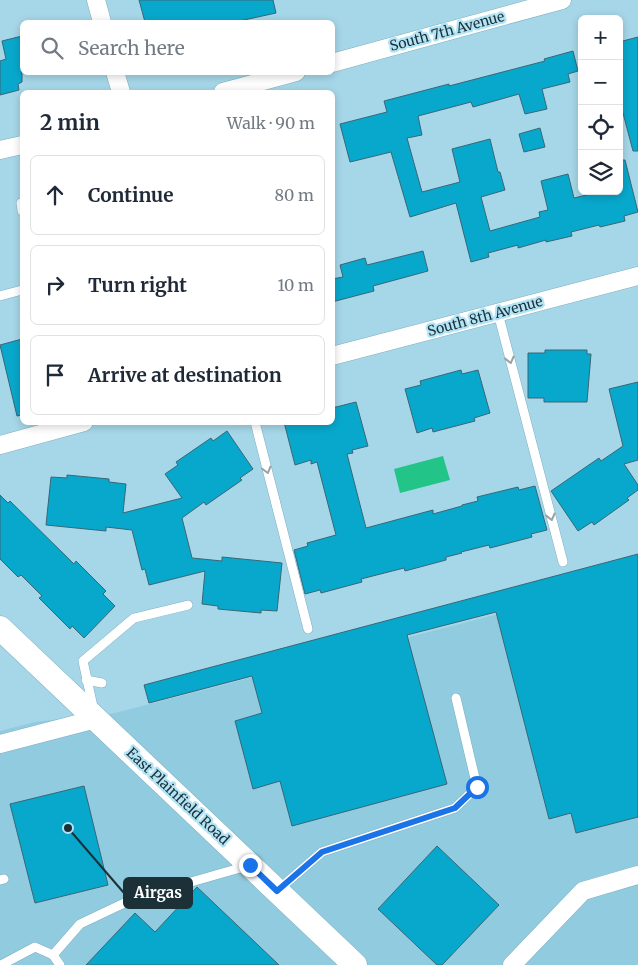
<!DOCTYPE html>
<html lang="en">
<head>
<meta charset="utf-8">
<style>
	body { margin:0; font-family:Merriweather,serif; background:#f2f2f3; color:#1f2937 }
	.controls { position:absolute; right:15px; top:15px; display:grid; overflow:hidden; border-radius:8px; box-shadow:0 2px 8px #0003 }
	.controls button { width:45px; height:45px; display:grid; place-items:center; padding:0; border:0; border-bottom:1px solid #e0e1e3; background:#fff; color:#1f2937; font:25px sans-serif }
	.stop { position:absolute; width:15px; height:15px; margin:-11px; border:4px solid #1a73e8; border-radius:50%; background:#fff }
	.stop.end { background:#1a73e8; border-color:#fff; box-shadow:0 1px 5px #0008 }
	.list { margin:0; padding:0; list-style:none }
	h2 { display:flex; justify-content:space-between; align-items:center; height:65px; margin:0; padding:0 20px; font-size:21px }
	h2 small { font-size:16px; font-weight:400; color:#747a83 }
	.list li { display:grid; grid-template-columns:32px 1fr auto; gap:15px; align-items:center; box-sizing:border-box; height:80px; margin:0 10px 10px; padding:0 10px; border:1px solid #e0e1e3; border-radius:8px }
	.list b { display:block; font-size:19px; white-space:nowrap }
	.list em { font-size:16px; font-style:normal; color:#747a83 }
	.icon { flex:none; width:28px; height:28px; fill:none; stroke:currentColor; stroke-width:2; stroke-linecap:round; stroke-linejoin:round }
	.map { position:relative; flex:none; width:638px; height:965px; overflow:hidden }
	.search { position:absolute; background:#fff; box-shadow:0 2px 8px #0003; left:20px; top:20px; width:315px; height:55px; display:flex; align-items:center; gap:12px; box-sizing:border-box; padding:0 18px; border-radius:8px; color:#747a83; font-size:19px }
	.panel { position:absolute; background:#fff; box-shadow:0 2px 8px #0003; left:20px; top:90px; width:315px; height:335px; border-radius:8px }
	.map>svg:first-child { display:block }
	.built { fill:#91cbdf }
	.water { fill:#23c487 }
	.building { fill:#08a8cd; stroke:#386776 }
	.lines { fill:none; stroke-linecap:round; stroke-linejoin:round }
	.lane-casing { stroke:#7fafc0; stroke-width:10 }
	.street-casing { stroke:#7fafc0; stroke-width:19 }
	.secondary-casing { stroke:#7fafc0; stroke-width:25 }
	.lane { stroke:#fff; stroke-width:9 }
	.street { stroke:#fff; stroke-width:18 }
	.secondary { stroke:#fff; stroke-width:24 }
	.oneway { stroke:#99a2a5 }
	.route { stroke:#1a73e8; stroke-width:6 }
	.labels { text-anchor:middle; stroke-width:4.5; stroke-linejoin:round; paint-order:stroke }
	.street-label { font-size:14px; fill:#1c3037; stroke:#b2e4f5 }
	.leader { fill:none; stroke:#1c3037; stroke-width:2 }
	.callout-dot { fill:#1c3037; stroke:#b2e4f5; stroke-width:2 }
	.callout { fill:#1c3037; stroke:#1c3037; stroke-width:2 }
	.callout-label { font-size:15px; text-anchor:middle; font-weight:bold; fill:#fff }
</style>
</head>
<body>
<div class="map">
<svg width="638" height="965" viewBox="0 0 638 965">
	<rect width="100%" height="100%" fill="#a6d7e8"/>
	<path class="built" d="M638,578V965H0V731L35,722L115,713Z"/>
	<path class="water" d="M443,456L450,480L400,493L394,469Z"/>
	<g class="building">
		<path d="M139,0H273L276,13L235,22H145Z"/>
		<path d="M22,36V82L18,84L19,90L0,95V61L6,59L2,41Z"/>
		<path d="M638,37V151H633L619,98V42Z"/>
		<path d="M573,51L578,71L568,74L570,82L542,89L547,109L525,114L519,94L473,107L471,102L418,116L422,135L407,138L422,192L460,182L452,149L490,139L498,172H500L505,190L481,197L490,231L540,217L539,212L548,210L541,181L568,174L574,198L603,191H619V160H625L638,212L624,216L625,221L600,227L599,225L571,232L572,236L546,242V240L518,248V245L488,253L489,257L471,262L456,203L410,217L391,152L350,162L340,124L387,112L384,101L449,84V86L545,61L544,59Z"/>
		<path d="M540,128L545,147L524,152L519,134Z"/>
		<path d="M423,251L428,271L373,286L374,291L332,302V279L343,277L340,265L365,258L367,265Z"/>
		<path d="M22,339V415L17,416L0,345Z"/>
		<path d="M545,350H587V354H591L587,402H544V398H528V353H545Z"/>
		<path d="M461,370L462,374L478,370L490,413L474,418L475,421L433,432L432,428L417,433L405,389L421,385L420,381Z"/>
		<path d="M638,382V460L624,464L638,485V490L627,498L629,500L594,525L592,522L578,531L551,491L599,458L601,461L623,446L609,389Z"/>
		<path d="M356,402L368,446L352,450L353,453L347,454L366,528L433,510V514L462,506V505L478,501L477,497L518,487L519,490L535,486L547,530L531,534L532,537L490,548L489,545L461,552L462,553L446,557V560L405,571L404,568L361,579L362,582L321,593L320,590L305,594L294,550L308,546L307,543L336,535L317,462L311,464V460L295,465L284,422H332V408Z"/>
		<path d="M227,431L253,469L240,478L242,480L206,505L204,502L182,518L192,558L222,561V557L282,563L277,611L261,610V613L218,609V606L202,604L205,571L149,585L145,569L142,570L132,530L106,527V531L46,525L51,477L67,478V475L109,479V482L126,484L123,513L182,498L165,474L178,465L176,462L211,438L213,441Z"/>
		<path d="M0,495L8,503L10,501L74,564L76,561L106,591L103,594L115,606L84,638L72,626L70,629L39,598L42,596L21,575L18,577L0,559Z"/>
		<path d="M638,554V817L576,833L571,813L549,819L496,612L407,635L447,784L292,826L280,781L253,789L235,721L262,713L252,676L149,703L144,685Z"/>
		<path d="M84,786L108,885L35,903L10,804Z"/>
		<path d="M437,846L499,905L442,965H437L378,909Z"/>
		<path d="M197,887L279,965H86L135,913L155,932Z"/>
	</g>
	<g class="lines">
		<g class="lane-casing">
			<g id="lane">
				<path d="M21,203L22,211"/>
				<path d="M0,296L22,290"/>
				<path d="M498,313L563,562"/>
				<path d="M255,422L308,629"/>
				<path d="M86,680L102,683"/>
				<path d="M93,707L83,661L134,618L188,605"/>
				<path d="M0,880L4,879"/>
				<path d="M278,890L322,852L455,808L477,787L456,698"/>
				<path d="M53,955L80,924L135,898L247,866"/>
				<path d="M1,965L35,947L53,955L60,965"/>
			</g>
		</g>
		<g class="street-casing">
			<g id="street">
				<path d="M96,0L102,22"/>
				<path d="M332,63L562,0"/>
				<path d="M115,72L121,92"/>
				<path d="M223,92L296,72"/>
				<path d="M0,150L22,145"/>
				<path d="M332,356L638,276"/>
				<path d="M0,445L84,422"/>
				<path d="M0,744L96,719"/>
				<path d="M512,965L583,891L638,875"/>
			</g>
		</g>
		<g class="secondary-casing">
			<path id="secondary" d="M0,628L355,965"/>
		</g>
		<use href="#lane" class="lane"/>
		<use href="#street" class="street"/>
		<use href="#secondary" class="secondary"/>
	</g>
	<defs><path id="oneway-chevron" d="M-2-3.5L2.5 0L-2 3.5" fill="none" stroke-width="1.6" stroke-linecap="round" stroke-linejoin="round" transform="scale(1.25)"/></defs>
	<g class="oneway">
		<use href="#oneway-chevron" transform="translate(510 360) rotate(76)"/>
		<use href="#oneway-chevron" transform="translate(267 470) rotate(75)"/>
		<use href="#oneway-chevron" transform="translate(551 517) rotate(76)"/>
	</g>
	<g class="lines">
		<path class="route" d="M250,865L277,891L322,852L455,808L477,787"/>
	</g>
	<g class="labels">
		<g class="street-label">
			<text transform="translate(447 31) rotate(-15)" y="5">South 7th Avenue</text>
			<text transform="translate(485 316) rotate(-15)" y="5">South 8th Avenue</text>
			<text transform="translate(178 796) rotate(43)" y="5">East Plainfield Road</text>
		</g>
	</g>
	<path class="leader" d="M68 828L124 893"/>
	<circle class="callout-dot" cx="68" cy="828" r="5"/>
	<rect class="callout" x="124" y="878" width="68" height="30" rx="5"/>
	<g class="callout-label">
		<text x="158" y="898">Airgas</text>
	</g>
</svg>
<div class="controls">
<button>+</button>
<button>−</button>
<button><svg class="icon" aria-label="locate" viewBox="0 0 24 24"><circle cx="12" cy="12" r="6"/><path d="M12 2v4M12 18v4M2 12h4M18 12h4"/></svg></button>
<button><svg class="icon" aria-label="layers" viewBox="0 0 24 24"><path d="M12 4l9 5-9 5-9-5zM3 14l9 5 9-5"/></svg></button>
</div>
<div class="stop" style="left:477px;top:787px"></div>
<div class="stop end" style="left:250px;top:865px"></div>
<div class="search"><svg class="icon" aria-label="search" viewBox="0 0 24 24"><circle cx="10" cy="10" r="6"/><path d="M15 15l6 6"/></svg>Search here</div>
<section class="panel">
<h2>2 min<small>Walk · 90 m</small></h2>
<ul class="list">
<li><svg class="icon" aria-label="ahead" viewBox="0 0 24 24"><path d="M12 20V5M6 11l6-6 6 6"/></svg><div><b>Continue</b></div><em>80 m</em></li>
<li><svg class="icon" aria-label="right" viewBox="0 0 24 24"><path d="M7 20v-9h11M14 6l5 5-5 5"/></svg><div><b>Turn right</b></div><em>10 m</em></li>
<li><svg class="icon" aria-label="arrive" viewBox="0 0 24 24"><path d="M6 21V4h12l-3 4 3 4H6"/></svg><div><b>Arrive at destination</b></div></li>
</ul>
</section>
</div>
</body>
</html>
